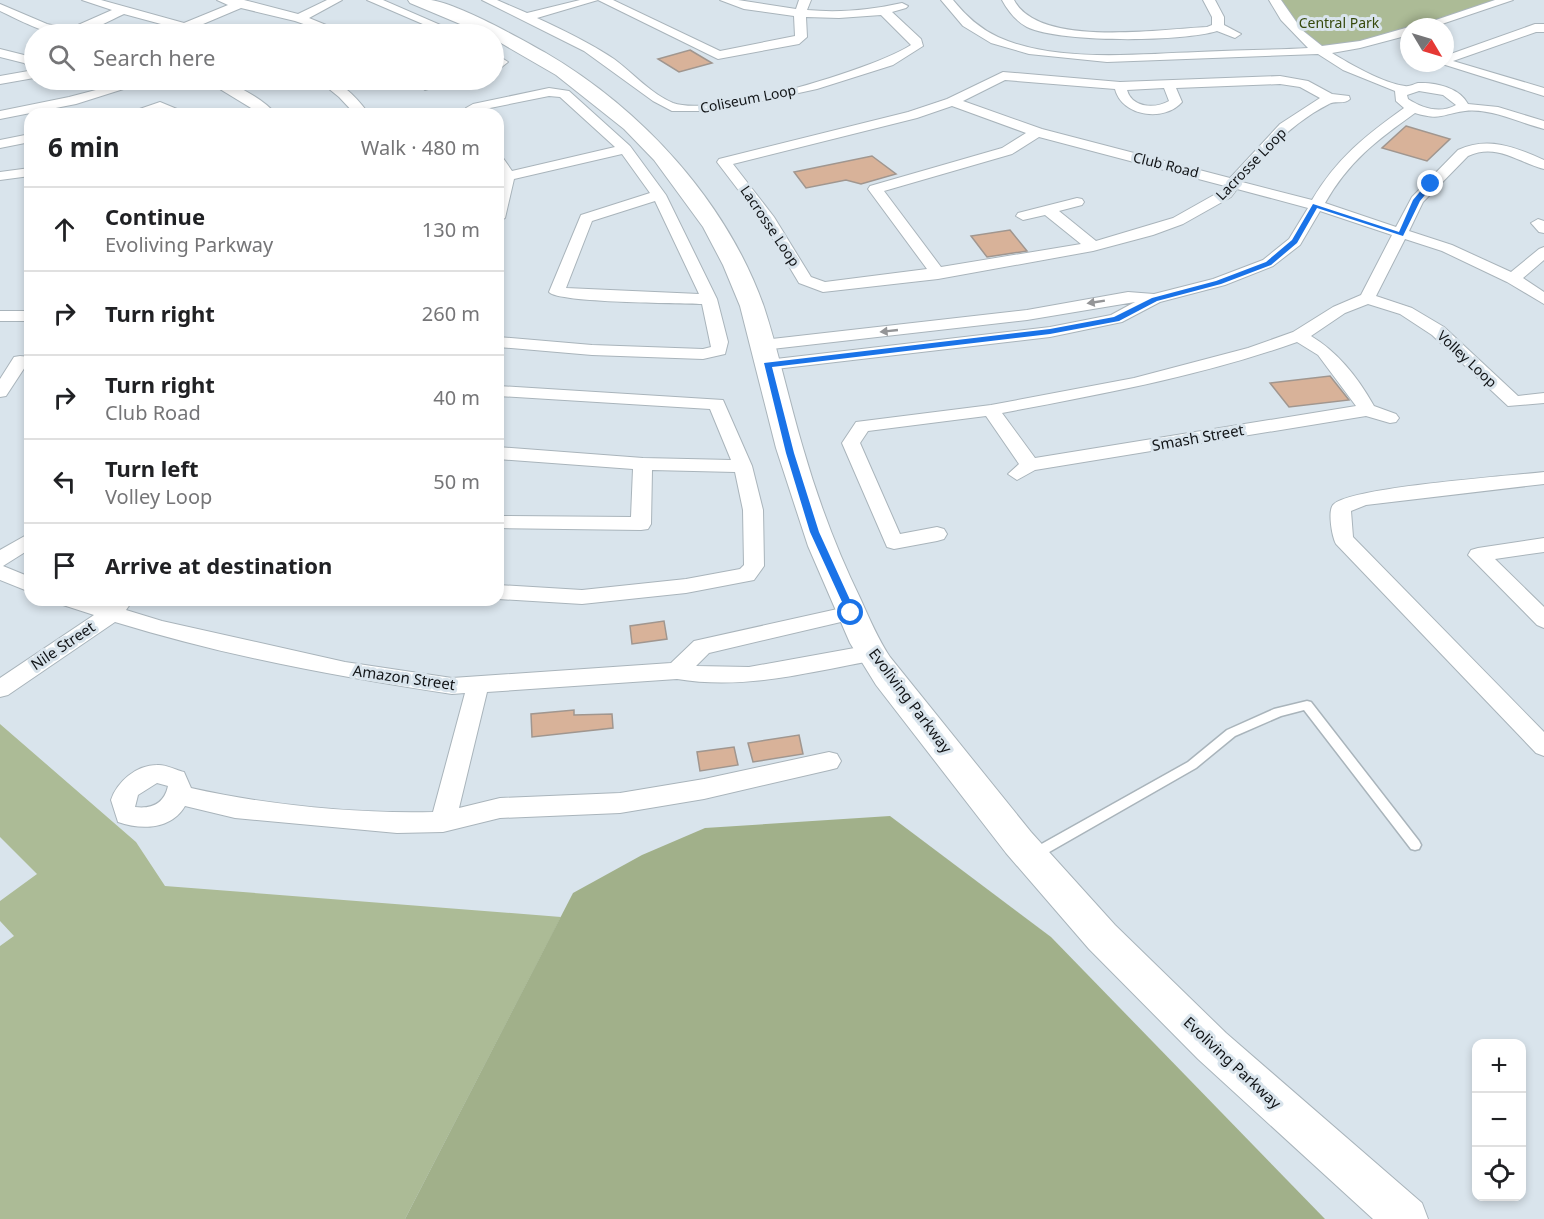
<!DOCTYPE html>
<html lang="en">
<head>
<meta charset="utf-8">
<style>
	body { margin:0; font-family:"Noto Sans",sans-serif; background:#f6f6f6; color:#202124 }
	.controls { position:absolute; right:18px; bottom:18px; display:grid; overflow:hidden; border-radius:12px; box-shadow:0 3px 9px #0003 }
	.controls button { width:54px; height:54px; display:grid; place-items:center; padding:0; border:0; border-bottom:2px solid #e0e0e0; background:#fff; color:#202124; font:30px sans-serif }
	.compass { position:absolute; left:1400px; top:18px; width:54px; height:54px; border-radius:50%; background:#fff; box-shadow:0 3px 9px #0003; rotate:128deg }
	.stop { position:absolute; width:18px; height:18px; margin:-14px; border:4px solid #1a73e8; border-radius:50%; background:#fff }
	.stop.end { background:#1a73e8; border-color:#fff; box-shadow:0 2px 6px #0008 }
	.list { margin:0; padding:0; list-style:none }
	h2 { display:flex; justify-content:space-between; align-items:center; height:78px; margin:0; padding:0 24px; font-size:26px }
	h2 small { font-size:20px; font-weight:400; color:#757577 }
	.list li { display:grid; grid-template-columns:39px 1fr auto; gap:18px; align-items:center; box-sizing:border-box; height:84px; padding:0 24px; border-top:2px solid #e0e0e0 }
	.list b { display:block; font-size:22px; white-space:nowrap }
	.list p { margin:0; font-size:20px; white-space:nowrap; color:#757577 }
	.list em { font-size:20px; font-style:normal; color:#757577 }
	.icon { flex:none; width:33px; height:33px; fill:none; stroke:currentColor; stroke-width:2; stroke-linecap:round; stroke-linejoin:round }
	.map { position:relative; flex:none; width:1544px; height:1219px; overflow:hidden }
	.search { position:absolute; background:#fff; box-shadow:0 3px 9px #0003; left:24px; top:24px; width:480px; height:66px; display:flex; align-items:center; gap:15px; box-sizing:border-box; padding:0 21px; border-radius:33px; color:#757577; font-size:22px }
	.panel { position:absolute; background:#fff; box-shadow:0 3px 9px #0003; left:24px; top:108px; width:480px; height:498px; border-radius:18px }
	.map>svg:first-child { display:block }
	.green { fill:#acbb96 }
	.forest { fill:#a1b08a }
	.building { fill:#d8b299; stroke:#a0968f; stroke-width:1.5 }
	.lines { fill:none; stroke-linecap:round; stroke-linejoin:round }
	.lane-casing { stroke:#a9b4bb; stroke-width:3 }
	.street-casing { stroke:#a9b4bb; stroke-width:2 }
	.secondary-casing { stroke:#a9b4bb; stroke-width:2 }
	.lane { fill:#fff; fill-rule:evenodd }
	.street { fill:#fff; fill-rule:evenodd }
	.secondary { fill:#fff; fill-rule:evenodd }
	.oneway { fill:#949597 }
	.route { fill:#1a73e8 }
	.labels { text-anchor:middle; stroke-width:6; stroke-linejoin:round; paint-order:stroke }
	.far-park-label { font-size:14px; fill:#36490c; stroke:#d9e4ec }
	.far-street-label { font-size:14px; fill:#111417; stroke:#d9e4ec }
	.street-label { font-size:15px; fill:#111417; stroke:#d9e4ec }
</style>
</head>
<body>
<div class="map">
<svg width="1544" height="1219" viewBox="0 0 1544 1219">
	<rect width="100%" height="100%" fill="#d9e4ec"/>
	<g class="green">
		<path d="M1281,0H1495L1381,38L1322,48C1304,35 1292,20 1281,0Z"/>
		<path d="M0,724L136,842L165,886L561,917L405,1219H0V946L14,936L0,921V901L37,874L0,837Z"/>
	</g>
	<path class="forest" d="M890,816L1051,937L1325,1219H405L573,893L642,855L705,828Z"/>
	<g class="building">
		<path d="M690,50L712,63L679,72L658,59Z"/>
		<path d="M1406,126L1450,139L1427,161L1382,148Z"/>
		<path d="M872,156L896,174L861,184L846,180L806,188L794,172Z"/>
		<path d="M1010,230L1027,251L987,257L971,236Z"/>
		<path d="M1330,376L1349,400L1289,407L1270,383Z"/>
		<path d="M664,621L667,639L632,644L630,626Z"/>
		<path d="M574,710V715L612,714L613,728L532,737L531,714Z"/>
		<path d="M799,735L803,754L753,762L748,743Z"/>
		<path d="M734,747L738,765L700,771L697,752Z"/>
	</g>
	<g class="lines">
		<g class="lane-casing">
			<path id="lane" d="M1307,701L1311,702L1419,841L1421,845L1419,849L1415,850L1411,849L1304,710L1281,716L1235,736L1196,768L1037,859L1033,860L1029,859L1027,855L1029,851L1188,762L1227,730L1274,709Z"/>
		</g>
		<g class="street-casing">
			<g id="street">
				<path d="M82,0H101L184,23L228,5L217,0H244L298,14L327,0H342L309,18L348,34H332L295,21L241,8L196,27L213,31L215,34H198L124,14C110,20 90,32 77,34C52,39 22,21 0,11V4L47,24L69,29L112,10Z"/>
				<path d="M367,0H383L461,34H446Z"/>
				<path d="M482,0H497L527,13L580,0H613L720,51L795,36L794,16L744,9L720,0H738L796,9L799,0H811L807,10C839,13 871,10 902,3L908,6L906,8L892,12L921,39L923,46L893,65L817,89L716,111H672L653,101L584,51ZM598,0L718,59L799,44L807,37L806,17L839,18L881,15L911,45C874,69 714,118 673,103C651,94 633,73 614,59C590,43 563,30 537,18Z"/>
				<path d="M941,0H953C966,16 979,28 998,37C1055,63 1137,54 1198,52C1235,50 1272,50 1308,48L1281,20L1269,0H1281L1302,30L1322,46L1360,41L1409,27V35L1360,48L1332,53C1350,64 1383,83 1405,86C1409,87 1414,84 1418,83C1436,82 1460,88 1468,104L1498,107L1544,121V129C1520,123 1491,108 1465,111C1442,114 1441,121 1415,113C1376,141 1349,161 1325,203L1396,227L1412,197L1458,150C1488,136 1515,147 1544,160V169C1517,162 1497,143 1468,156L1423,202L1409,231L1452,245L1511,272L1539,249L1544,247V260L1523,278L1544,292V304L1507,282L1442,251L1405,239L1376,296L1412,308L1444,327L1518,396L1544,393V403L1508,406L1432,335L1400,314L1368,304L1345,313L1311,336C1338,352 1359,379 1374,406L1396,414L1399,418L1396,422L1390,423L1366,416L1035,470L1017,480L1008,474L1019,464L986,416L868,431L860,443L900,534L937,527L944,529L947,534L944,539L937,541L894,549L887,547L842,443L856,422L991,405L1134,378L1248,348L1293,332L1333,307L1361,295L1392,235L1320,211L1300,245L1273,266L1225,285L1160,302L1122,322L1050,337L767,370L761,369L758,365L761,361L767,360L1050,327L1111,315L1135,302L1027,320L763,350L755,345L763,340L1027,310L1128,292L1154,294L1213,279L1263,260L1289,239L1308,208L1237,189L1231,197L1183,224L1153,235L1093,251L938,279L823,292L799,283L762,221L717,162L719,159L908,112L947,99L1003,72L1120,82L1280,76L1308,81L1332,94L1349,96L1350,99C1344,105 1336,100 1329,104C1295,121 1265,151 1242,182L1312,200C1337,158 1365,136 1404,108L1396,101L1395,91L1343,70L1318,54L1107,62L1029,54L991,43L963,26ZM1005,80L1115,89C1122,117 1165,122 1182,102L1176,88L1280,84L1300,87L1320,98L1280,124L1230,178L1042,129L963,101ZM1164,88L1169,101C1155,109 1132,108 1127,90ZM1419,91L1443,95L1456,105C1440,114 1422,108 1408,99L1407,95ZM952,106L1026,133L1002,148L870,186L868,189L927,269L825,282L811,277L774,217L733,164L917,118ZM1039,137L1225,186L1221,191L1173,218L1096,241L1059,211L1082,205L1084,202L1082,199L1077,198L1018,213L1016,216L1023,220L1045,215L1081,244L941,267L884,191L1012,154ZM1297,342L1318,355L1356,406L1035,458L1002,413C1102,394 1202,376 1297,342Z"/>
				<path d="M1002,0H1014C1039,48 1160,29 1207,27L1212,25V17L1203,0H1215L1224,17V25L1241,34L1235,38L1217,31C1182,42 1060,43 1027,27C1016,21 1008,11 1002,0Z"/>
				<path d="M1495,0H1513L1433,27H1415Z"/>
				<path d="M1535,24H1544V32H1536L1453,61L1544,88V96L1439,63H1445V56Z"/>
				<path d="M0,49L32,57L34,70L24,63L0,57Z"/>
				<path d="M494,53L508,62L494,73Z"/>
				<path d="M34,70V78L0,84V76Z"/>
				<path d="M134,80H152L76,104L0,119V111L69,97Z"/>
				<path d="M205,80C227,78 261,97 276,114H261Z"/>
				<path d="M318,80C340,78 356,97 369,114H355L339,97Z"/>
				<path d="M413,80H457L425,90Z"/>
				<path d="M549,88L569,91L630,146L666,195L717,299L728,342L725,354L703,359L592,355L498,347V337L592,345L703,349L711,347L702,304C680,303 558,303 549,292L581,215L650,193L622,154L514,179L505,218L498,222V188L501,176L498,172V157L503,158L512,171L615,147L560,97L549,96L480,110L482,114H468L466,108L473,104ZM655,201L699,294L566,288L592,221Z"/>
				<path d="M160,102L189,114H170L159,110L146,114H125Z"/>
				<path d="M30,134V142L0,148V140Z"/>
				<path d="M30,168V176L0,180V172Z"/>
				<path d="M1538,219L1544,221V233L1539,232L1531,223Z"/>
				<rect x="0" y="311" width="30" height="10"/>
				<path d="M20,356L30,357V367H25L6,396L0,397V379L14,357Z"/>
				<path d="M498,386L723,400L752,466L763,510L764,566L754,580L686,593L582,604L498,599V585L582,590L686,579L740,569L744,565L743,510L735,472L652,470L651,524L648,529L641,530L498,528V516L631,517L633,469L498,459V447L643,458L731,460L710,409L498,396Z"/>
				<path d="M1544,472V484L1366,505L1351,511L1353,537L1544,732V756L1536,753L1336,544C1332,537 1327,509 1334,504C1353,487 1509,476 1544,472Z"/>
				<path d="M30,533V549L3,566L30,577V592L0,580V550Z"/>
				<path d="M1544,538V552L1495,559L1544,607V628L1537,625L1468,555L1471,550L1478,548Z"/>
				<path d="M60,600H94L108,604L111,600H133L126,610L162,621L345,662L452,678L671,663L694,641L851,606L858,608L862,613L858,618L709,653L696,666L749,667L871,645L879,647L882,653L879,659L871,661C806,673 743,690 677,679L487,692L459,808L500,798L620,793L704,779L829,752L837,754L841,761L837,768L829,770L704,799L620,813L500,818L443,832L397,833L235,818L185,806C171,830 141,830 118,822L111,800C117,782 136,765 157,765C165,764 176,770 184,772L191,788C266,805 357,814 433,812L465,693L452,694C339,677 225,656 115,622L8,695L0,697V678L94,615L63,605ZM157,783L168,786C164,804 152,809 135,807L138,795Z"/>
			</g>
		</g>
		<g class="secondary-casing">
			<path id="secondary" d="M408,0C415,0 424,0 431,0C461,5 519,38 546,53C642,109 727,202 764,307C779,353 789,401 803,448C818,500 837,551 861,600C870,620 878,639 890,657L1031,832L1115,925L1226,1033L1422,1203L1428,1219H1373L1198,1059L1089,949L1006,853L876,685L850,643L808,546L776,448L740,306L723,265L703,227L654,160L624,129L556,75L494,39V34H484L410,3Z"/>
		</g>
		<use href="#lane" class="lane"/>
		<use href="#street" class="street"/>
		<use href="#secondary" class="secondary"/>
	</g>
	<defs><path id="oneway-solid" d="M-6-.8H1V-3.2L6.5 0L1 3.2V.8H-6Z" transform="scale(1.5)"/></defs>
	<g class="oneway">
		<use href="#oneway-solid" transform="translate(1096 302) rotate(171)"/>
		<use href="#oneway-solid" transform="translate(889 331) rotate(174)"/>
	</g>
	<path class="route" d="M1428,182L1434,184L1420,201L1403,236L1317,208L1297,243L1271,265L1221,284L1157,301L1119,321L1050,334L772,367L794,453L819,532L856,613L848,615L810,532L786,453L764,363L1050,329L1114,317L1152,298L1216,281L1266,262L1292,240L1313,204L1399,232L1413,200Z"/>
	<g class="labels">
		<g class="far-park-label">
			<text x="1339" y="28">Central Park</text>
		</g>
		<g class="far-street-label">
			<text transform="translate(748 99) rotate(-11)" y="5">Coliseum Loop</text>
			<text transform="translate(1251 164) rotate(-46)" y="5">Lacrosse Loop</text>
			<text transform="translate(1166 165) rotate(14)" y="5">Club Road</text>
			<text transform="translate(770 226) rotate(56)" y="5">Lacrosse Loop</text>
			<text transform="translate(1467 359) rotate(43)" y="5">Volley Loop</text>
		</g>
		<g class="street-label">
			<text transform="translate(1198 438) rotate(-10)" y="5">Smash Street</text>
			<text transform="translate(63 646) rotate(-34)" y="5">Nile Street</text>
			<text transform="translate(404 678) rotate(8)" y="5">Amazon Street</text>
			<text transform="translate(910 701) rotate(53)" y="5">Evoliving Parkway</text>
			<text transform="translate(1232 1063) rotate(43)" y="5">Evoliving Parkway</text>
		</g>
	</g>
</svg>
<div class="controls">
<button>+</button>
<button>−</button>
<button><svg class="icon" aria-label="locate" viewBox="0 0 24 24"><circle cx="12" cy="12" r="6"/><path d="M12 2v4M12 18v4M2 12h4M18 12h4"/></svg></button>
</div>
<svg class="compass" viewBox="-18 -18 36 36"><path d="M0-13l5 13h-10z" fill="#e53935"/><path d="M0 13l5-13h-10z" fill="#757577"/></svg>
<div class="stop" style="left:851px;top:613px"></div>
<div class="stop end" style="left:1431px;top:184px"></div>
<div class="search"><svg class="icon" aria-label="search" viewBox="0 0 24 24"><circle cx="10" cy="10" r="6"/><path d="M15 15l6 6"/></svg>Search here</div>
<section class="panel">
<h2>6 min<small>Walk · 480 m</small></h2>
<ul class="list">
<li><svg class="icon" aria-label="ahead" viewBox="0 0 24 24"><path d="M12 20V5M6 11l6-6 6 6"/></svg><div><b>Continue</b><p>Evoliving Parkway</p></div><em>130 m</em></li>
<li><svg class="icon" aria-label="right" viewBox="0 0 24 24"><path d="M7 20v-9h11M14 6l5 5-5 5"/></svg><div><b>Turn right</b></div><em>260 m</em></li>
<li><svg class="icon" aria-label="right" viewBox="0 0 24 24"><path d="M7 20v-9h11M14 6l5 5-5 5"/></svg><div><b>Turn right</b><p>Club Road</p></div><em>40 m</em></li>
<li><svg class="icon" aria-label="left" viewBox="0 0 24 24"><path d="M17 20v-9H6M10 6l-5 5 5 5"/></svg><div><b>Turn left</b><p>Volley Loop</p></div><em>50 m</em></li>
<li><svg class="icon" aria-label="arrive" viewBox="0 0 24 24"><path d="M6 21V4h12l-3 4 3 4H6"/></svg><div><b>Arrive at destination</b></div></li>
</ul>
</section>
</div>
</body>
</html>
